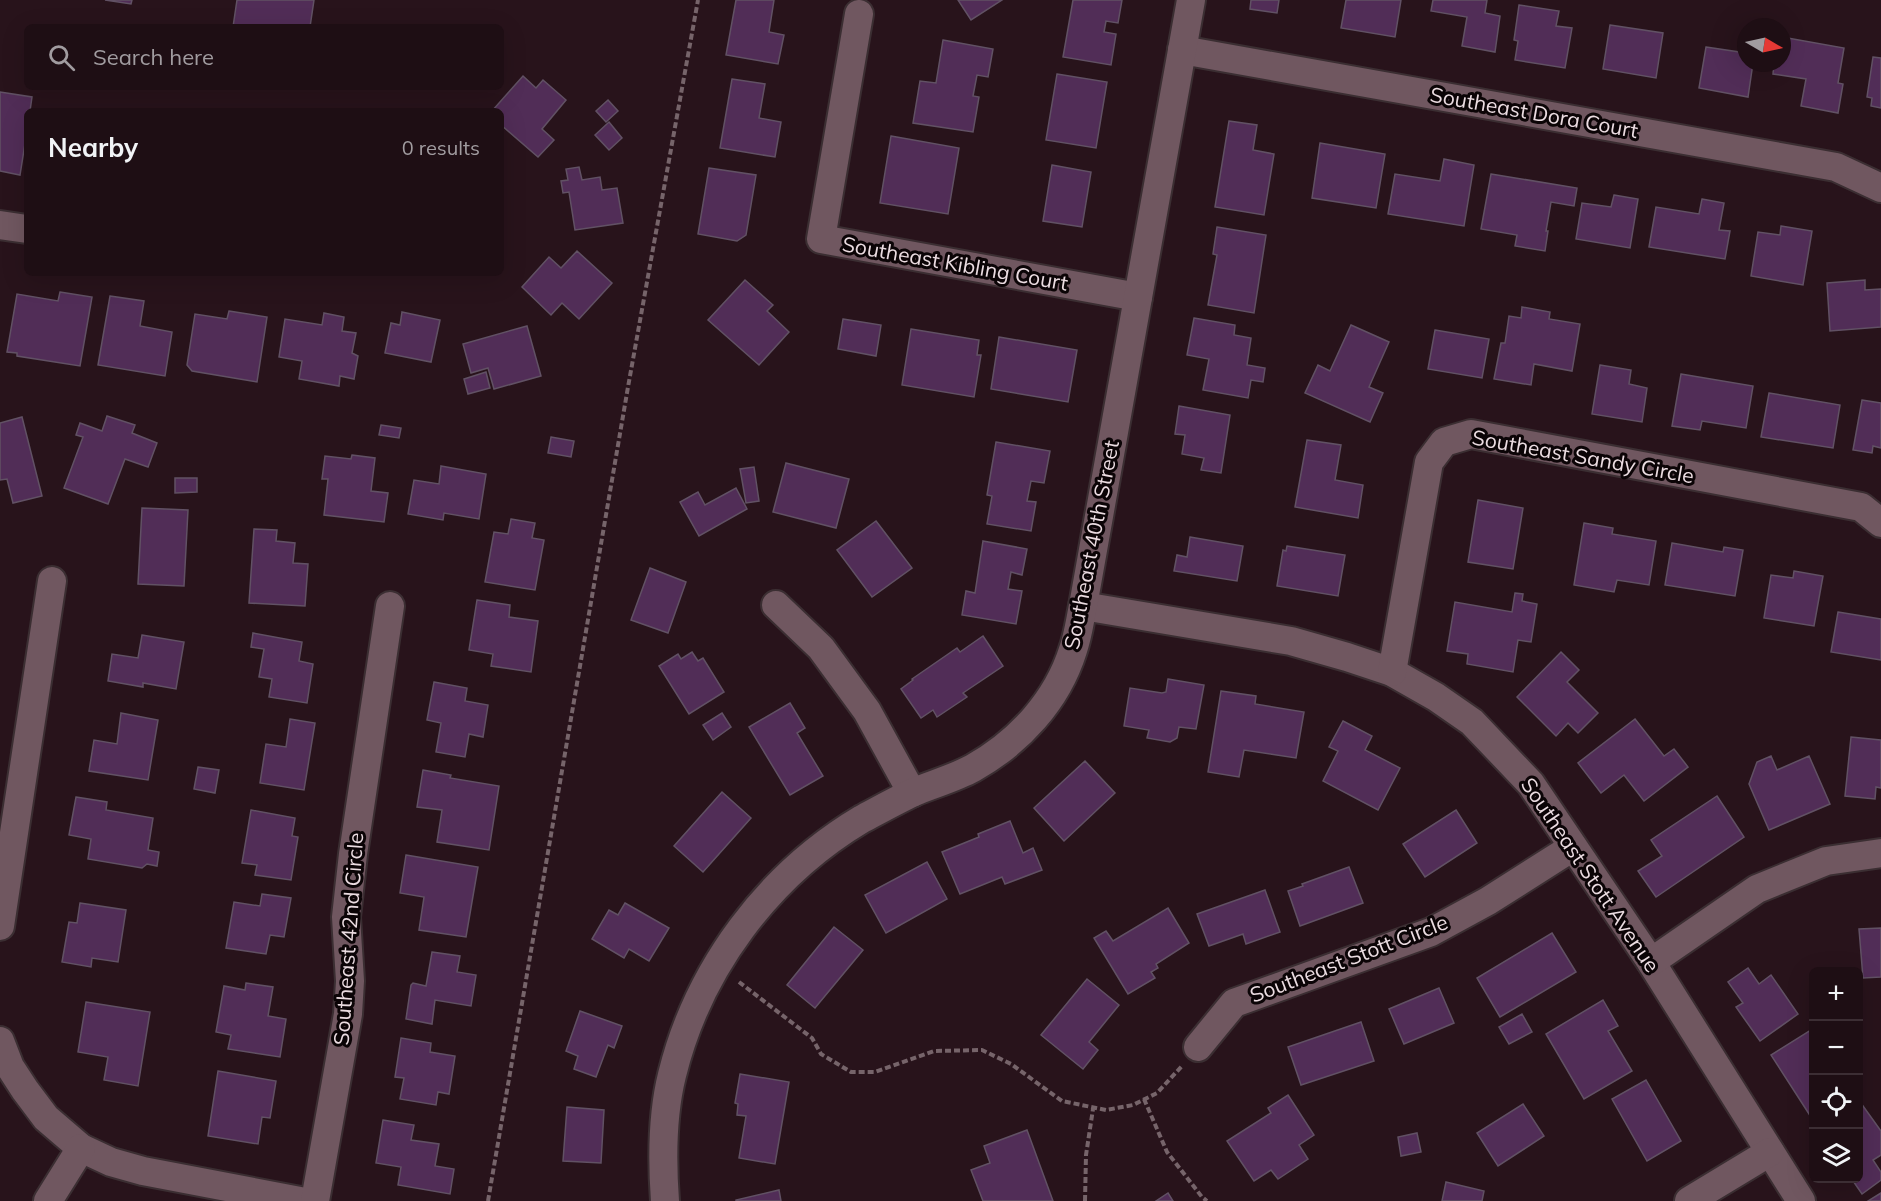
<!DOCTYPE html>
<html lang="en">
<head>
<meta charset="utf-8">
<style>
	body { margin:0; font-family:Mulish,sans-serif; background:#26171d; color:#f1f3f6 }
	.controls { position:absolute; right:18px; bottom:18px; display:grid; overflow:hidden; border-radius:9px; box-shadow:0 6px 24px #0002 }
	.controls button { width:54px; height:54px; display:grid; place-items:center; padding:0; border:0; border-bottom:2px solid #3c2e34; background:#1e0e14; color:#f1f3f6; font:30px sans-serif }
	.compass { position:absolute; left:1737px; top:18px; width:54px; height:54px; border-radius:50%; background:#1e0e14; box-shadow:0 6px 24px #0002; rotate:99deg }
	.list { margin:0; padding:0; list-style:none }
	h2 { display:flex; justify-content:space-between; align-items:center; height:78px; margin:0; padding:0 24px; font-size:26px }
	h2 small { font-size:20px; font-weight:400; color:#a19ca0 }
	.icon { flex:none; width:33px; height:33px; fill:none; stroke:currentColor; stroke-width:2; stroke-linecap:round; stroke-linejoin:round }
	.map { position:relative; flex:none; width:1881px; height:1201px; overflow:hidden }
	.search { position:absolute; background:#1e0e14; box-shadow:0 6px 24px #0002; left:24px; top:24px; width:480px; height:66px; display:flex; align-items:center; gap:15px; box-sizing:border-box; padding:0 21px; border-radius:9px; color:#a19ca0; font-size:22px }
	.panel { position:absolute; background:#1e0e14; box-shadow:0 6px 24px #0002; left:24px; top:108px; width:480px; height:168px; border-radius:9px }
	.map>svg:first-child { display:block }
	.building { fill:#512d57; stroke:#615164; stroke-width:1.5 }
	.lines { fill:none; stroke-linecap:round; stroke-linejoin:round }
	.minor-casing { stroke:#3b2e32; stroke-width:32 }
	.path { stroke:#76646a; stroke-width:4; stroke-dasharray:6 3; stroke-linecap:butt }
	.minor { stroke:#705760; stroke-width:28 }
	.labels { text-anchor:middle; stroke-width:6; stroke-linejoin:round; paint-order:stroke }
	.street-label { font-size:21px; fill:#ebdce1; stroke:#0b0406 }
</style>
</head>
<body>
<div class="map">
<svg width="1881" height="1201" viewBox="0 0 1881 1201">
	<rect width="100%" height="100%" fill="#28131b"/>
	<g class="building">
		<path d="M105,0H132L131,4Z"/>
		<path d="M237,0H314L310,27H233Z"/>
		<path d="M736,0H774L769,32L784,35L778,64L726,55Z"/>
		<path d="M958,0H1002L971,20Z"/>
		<path d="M1073,0H1122L1118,23L1106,21L1104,32L1116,34L1111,65L1063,57Z"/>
		<path d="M1251,0H1279L1277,13L1250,9Z"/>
		<path d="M1346,0H1401L1395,37L1341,28Z"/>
		<path d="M1433,0H1487L1485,13L1500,16L1495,52L1462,46L1467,17L1431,11Z"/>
		<path d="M1519,5L1559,11L1556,26L1572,28L1565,68L1515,60L1518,41L1514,40Z"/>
		<path d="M1610,25L1663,33L1656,78L1603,69Z"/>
		<path d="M1782,37L1844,48L1838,83L1843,84L1838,113L1801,106L1806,79L1773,74L1774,63H1782Z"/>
		<path d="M943,40L993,49L988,77L977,75L973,96L979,97L973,132L913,123L920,81L936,83Z"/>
		<path d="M1706,47L1746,53V63H1753L1748,97L1699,88Z"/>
		<path d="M1873,57L1881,58V108L1871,106L1872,98L1867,97Z"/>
		<path d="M1057,74L1107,82L1096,148L1046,140Z"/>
		<path d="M523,76L536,88L543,80L566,100L542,129L554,140L538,157L501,125V111H492Z"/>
		<path d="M732,79L765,84L759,118L781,122L775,157L720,148Z"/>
		<path d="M0,92L32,97L30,111H27V131L20,175L0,171Z"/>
		<path d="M608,100L618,111L606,122L596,111Z"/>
		<path d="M1229,121L1257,125L1253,150L1274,154L1264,215L1215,207Z"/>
		<path d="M609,122L622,138L609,150L595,135Z"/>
		<path d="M891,136L959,148L948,214L880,203Z"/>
		<path d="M1320,143L1385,154L1376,208L1312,198Z"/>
		<path d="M1444,159L1474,165L1464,226L1388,214L1395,174L1440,181Z"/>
		<path d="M1052,165L1091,172L1082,227L1043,221Z"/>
		<path d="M579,167L582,180L600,177L602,190L617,188L623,223L575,230L569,192L563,193L561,181L568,180L566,169Z"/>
		<path d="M709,168L756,175L746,235L737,241L698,234Z"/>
		<path d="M1491,174L1577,188L1574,206L1551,202L1546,231H1548L1545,251L1515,246L1517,235L1481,229Z"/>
		<path d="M1614,195L1638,199L1630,248L1576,239L1582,203L1611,207Z"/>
		<path d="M1702,199L1724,203L1719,230L1730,231L1725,259L1649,247L1656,207L1699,214Z"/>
		<path d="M1781,226L1812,231L1803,285L1751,276L1758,232L1780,235Z"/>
		<path d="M1217,227L1266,235L1254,313L1208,305L1217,255L1213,254Z"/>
		<path d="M577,251L612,283L579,319L562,303L551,315L522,287L549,257L561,268Z"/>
		<path d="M745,280L773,305L767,311L789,332L759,365L708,320Z"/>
		<path d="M1865,280V290L1881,289V327L1830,331L1827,283Z"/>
		<path d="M60,292L92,297L80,366L17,356V353L7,352L17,294L58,301Z"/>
		<path d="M110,296L144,301L140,326L172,332L165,376L98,365Z"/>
		<path d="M1522,307L1550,312L1549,319L1580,324L1572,371L1534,364L1531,385L1494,379L1501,343H1505L1509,316L1521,318Z"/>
		<path d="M229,311L267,317L257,382L192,371L187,365L195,314L227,319Z"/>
		<path d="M402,312L440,320L431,362L385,353L391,323L400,325Z"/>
		<path d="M324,313L344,317L342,331L356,333L352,353L358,356L354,379L340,376L339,386L299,379L302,361L279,357L285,319L322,325Z"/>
		<path d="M1194,318L1235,325L1234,335L1251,338L1247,365L1265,368L1263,382L1251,380L1248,398L1203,390L1209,359L1187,355Z"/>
		<path d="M843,319L881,325L876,356L838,349Z"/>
		<path d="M1351,325L1389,342L1369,387L1383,393L1370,422L1305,393L1318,365L1330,371Z"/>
		<path d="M527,326L541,376L494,389L488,368L471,373L463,344Z"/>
		<path d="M911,329L979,340L977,355H981L974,397L902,385Z"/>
		<path d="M1435,330L1489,339L1482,378L1428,369Z"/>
		<path d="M999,337L1077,350L1068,402L991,389Z"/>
		<path d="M1600,365L1631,370L1629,384L1647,388L1642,422L1592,414Z"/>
		<path d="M486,372L490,388L468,394L464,379Z"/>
		<path d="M1681,374L1753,386L1746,428L1702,421L1700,430L1672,426Z"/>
		<path d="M1769,393L1840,405L1833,448L1761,437Z"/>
		<path d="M1862,400L1881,403V448L1873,446L1872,453L1853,450Z"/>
		<path d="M1179,406L1230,415L1221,473L1201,470L1204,458L1182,454L1185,435L1175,434Z"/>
		<path d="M107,416L135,425L132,433L157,443L148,467L125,459L108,504L64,488L83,437L76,435L80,423L102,431Z"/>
		<path d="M22,417L42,496L13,503L7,479L0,480V423Z"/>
		<path d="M381,425L401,428L399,438L379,435Z"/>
		<path d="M551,437L574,441L571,457L548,453Z"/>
		<path d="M1307,440L1341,445L1335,480L1363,485L1358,518L1295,507Z"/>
		<path d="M996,442L1050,451L1044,483L1031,481L1027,501L1036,502L1031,531L987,524L992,496L987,495Z"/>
		<path d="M352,455L375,458L371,491L388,493L384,522L324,515L328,479H322L325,456L351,459Z"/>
		<path d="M786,463L849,479L836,528L773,512Z"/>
		<path d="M441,466L486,474L479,519L444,513L443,520L408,514L414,480L439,484Z"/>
		<path d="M754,467L759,501L746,503L740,469Z"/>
		<path d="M175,478H197V492L175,493Z"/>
		<path d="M736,488L747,509L699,536L680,502L698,492L705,505Z"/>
		<path d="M1478,500L1523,508L1513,569L1468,562Z"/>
		<path d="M142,508L188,510L184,586L138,584Z"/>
		<path d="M511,519L535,523L532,538L544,540L535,590L485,582L494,532L508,534Z"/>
		<path d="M876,521L912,568L872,597L837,550Z"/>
		<path d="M1584,523L1613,528L1612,534L1656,541L1649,585L1617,580L1614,592L1574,585Z"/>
		<path d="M254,529L277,530L276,541L295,543L293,563L308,564L305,606L249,603Z"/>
		<path d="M1190,537L1243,546L1237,581L1174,571L1177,555L1187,557Z"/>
		<path d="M983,541L1027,549L1022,575L1011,572L1008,589L1022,591L1016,624L962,615L966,591L975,593Z"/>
		<path d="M1672,543L1723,552L1724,547L1743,550L1735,596L1665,585Z"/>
		<path d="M1287,546L1345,555L1338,596L1277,586L1283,550L1286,551Z"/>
		<path d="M650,568L686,582L668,633L631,620Z"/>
		<path d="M1794,571L1823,576L1814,626L1764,618L1771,575L1793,578Z"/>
		<path d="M1515,593L1523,594L1522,601L1537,604L1531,642L1518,640L1513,672L1467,664L1468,654L1447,651L1455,602L1512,612Z"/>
		<path d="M477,600L510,605L509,617L538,621L531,672L491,666L493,654L469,650Z"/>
		<path d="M1838,612L1881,619V660L1831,652Z"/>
		<path d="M253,633L302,642L299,661L313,664L307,703L269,697L272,679L259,677L264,649L251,647Z"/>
		<path d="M142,635L184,642L176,689L143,683V687L108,681L112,654L138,658Z"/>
		<path d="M983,636L1003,666L963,693L967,697L937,717L933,710L921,718L901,689L913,680L912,679L957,648L960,652Z"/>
		<path d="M692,652L698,661L703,658L724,692L689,714L659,666L678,654L681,659Z"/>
		<path d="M1561,652L1579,670L1567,682L1598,713L1578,733L1568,723L1556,736L1517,697Z"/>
		<path d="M1168,679L1204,685L1196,729L1179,727L1177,738L1170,742L1147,738L1149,730L1124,726L1130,688L1162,693L1166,692Z"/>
		<path d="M434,682L467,688L465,701L488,705L483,737L469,734L465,757L436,752L441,723L427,720Z"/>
		<path d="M1221,691L1256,696L1255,704L1304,712L1296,758L1244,750L1239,777L1208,772Z"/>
		<path d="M790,703L805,728L797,733L823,776L790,795L749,727Z"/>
		<path d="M121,713L158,720L148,780L89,771L94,740L117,744Z"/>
		<path d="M722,713L731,727L713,740L703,725Z"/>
		<path d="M290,719L315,723L304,790L260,783L266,744L286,747Z"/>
		<path d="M1635,719L1664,756L1674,749L1688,767L1644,801L1624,775L1601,793L1578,763Z"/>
		<path d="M1343,721L1372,736L1365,750L1400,768L1378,810L1323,781L1338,751L1329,747Z"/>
		<path d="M1851,737L1881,740V788L1876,787L1875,799L1845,796Z"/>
		<path d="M1771,756L1777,770L1809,756L1830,804L1769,830L1749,784L1757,762Z"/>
		<path d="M1085,761L1115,793L1064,841L1034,808Z"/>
		<path d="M198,767L219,770L215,793L194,789Z"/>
		<path d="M423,770L451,775L450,778L499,786L489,850L437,842L442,810L417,807Z"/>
		<path d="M722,792L751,818L703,872L674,846Z"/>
		<path d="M1717,796L1744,837L1656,897L1638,871L1662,856L1651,840Z"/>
		<path d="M76,797L107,802L106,810L153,818L148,850L159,852L157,866L147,864L142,868L88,859L91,839L69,835Z"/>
		<path d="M251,810L295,818L292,836L298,837L291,880L255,875L257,865L242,863Z"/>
		<path d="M1456,810L1477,843L1425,877L1403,844Z"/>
		<path d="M1010,821L1023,853L1033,848L1042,870L1005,884L1002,877L960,894L942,852L979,837L978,834Z"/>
		<path d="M406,855L478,867L466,937L419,930L424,897L400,893Z"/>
		<path d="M927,862L947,899L886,933L865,895Z"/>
		<path d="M1349,867L1363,903L1300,926L1288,891L1303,886L1302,884Z"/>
		<path d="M1265,890L1280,932L1246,944L1243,934L1209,946L1197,914Z"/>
		<path d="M262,894L291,898L284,937L270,935L266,954L226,948L234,902L260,906Z"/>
		<path d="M80,903L126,910L118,962L92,958L91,967L62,962L69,922L77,923Z"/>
		<path d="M625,903L669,928L649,961L629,949L624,958L592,939L609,910L618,915Z"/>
		<path d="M1168,908L1189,943L1156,964L1158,968L1151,972L1155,978L1128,994L1094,938L1106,931L1113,941Z"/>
		<path d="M834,927L863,950L815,1008L787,985Z"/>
		<path d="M1881,928V977L1863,978L1859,929Z"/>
		<path d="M1552,933L1576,972L1500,1017L1477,978Z"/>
		<path d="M432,952L460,956L457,972L476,975L471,1006L435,1000L432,1024L406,1019L411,985L413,983L426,986Z"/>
		<path d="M1748,968L1759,984L1771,975L1798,1014L1760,1041L1736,1007L1743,1003L1728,982Z"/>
		<path d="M1087,979L1119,1005L1089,1042L1098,1050L1083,1069L1041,1035Z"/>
		<path d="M246,983L273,987L268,1016L286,1019L280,1057L228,1049L231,1035L216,1032L224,986L245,990Z"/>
		<path d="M1439,988L1454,1023L1404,1044L1389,1009Z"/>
		<path d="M1603,1000L1618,1026L1608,1031L1632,1071L1584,1099L1546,1034Z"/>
		<path d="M86,1002L150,1012L138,1086L104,1080L108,1057L78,1052Z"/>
		<path d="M580,1011L622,1026L614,1048L608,1045L596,1077L574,1069L578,1056L566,1051Z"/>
		<path d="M1522,1014L1532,1032L1509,1044L1499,1027Z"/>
		<path d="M1361,1022L1374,1061L1301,1085L1288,1047Z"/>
		<path d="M1814,1028V1116L1811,1117L1771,1055Z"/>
		<path d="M401,1038L431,1043L430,1052L455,1056L449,1094L438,1092L436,1105L400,1099L404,1078L395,1077Z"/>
		<path d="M218,1071L276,1081L270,1118L262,1117L258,1144L208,1136Z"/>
		<path d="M740,1074L789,1082L775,1164L739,1158L746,1116L737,1115L738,1104L735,1103Z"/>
		<path d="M1646,1080L1681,1141L1647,1161L1612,1099Z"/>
		<path d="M1288,1095L1314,1135L1299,1145L1308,1159L1278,1179L1271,1170L1254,1181L1227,1141L1271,1113L1268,1108Z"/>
		<path d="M1858,1099L1881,1131V1155L1873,1160L1881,1172V1180L1862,1194L1851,1178H1858Z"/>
		<path d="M1523,1104L1544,1136L1498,1166L1477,1133Z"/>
		<path d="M567,1107L604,1110L601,1163L563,1161Z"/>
		<path d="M383,1120L414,1125L411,1140L439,1144L435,1166L454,1169L450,1194L398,1185L401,1167L376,1163Z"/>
		<path d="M1027,1130L1053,1201H983L971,1170L990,1163L984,1146Z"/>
		<path d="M1417,1133L1421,1152L1401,1156L1398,1137Z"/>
		<path d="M1446,1182L1484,1191L1482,1201H1442Z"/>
		<path d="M779,1190L781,1201H736V1200Z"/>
		<path d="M1168,1193L1173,1201H1156Z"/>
		<path d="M1881,1193V1201H1868Z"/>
	</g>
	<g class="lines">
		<g class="minor-casing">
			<g id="minor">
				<path d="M859,14L821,239L1138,297"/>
				<path d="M1182,50L1836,167L1881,188"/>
				<path d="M0,225L27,229"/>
				<path d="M776,605L821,648L867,711L912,793"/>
				<path d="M1083,606L1291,641L1347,657L1392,672L1436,697L1472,722L1531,784L1651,962L1801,1201"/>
				<path d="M1392,672L1429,462L1444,442L1471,434L1498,439L1861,507L1881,523"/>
				<path d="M0,926L52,581"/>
				<path d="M1651,962L1757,889L1826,861L1881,853"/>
				<path d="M0,1041L10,1067L25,1090L46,1118L81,1148L111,1162L143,1171L300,1201"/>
				<path d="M1198,1047L1234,1003L1431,932L1488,901L1573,847"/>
				<path d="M48,1201L81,1148"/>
				<path d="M315,1201L348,1014L350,981L346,917L353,854L390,606"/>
				<path d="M665,1201C662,1160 662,1115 672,1075C698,969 768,875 862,819C879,810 897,800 914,792C933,784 955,778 973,768C1019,742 1057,701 1073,650C1078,636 1080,620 1083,606L1191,0"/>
				<path d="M1689,1201L1770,1152"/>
			</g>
		</g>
		<g class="path">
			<path d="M739,982L812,1038L821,1054L851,1072H875L934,1051L982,1050L1011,1064L1062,1101L1106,1110L1133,1105L1157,1093L1182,1066"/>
			<path d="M1144,1099L1167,1152L1202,1197L1207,1201"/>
			<path d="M488,1201L628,387L698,0"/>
			<path d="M1085,1201L1086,1155L1093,1109"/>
		</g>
		<use href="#minor" class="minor"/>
	</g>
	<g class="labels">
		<g class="street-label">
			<text transform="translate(1534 113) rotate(10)" y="7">Southeast Dora Court</text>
			<text transform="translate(955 264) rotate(10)" y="7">Southeast Kibling Court</text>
			<text transform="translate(1583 457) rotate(10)" y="7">Southeast Sandy Circle</text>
			<text transform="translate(1092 545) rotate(-79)" y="7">Southeast 40th Street</text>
			<text transform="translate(1590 875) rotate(56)" y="7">Southeast Stott Avenue</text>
			<text transform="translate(349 939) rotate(-86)" y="7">Southeast 42nd Circle</text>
			<text transform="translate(1349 959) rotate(-21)" y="7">Southeast Stott Circle</text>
		</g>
	</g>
</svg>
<div class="controls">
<button>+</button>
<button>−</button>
<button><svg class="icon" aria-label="locate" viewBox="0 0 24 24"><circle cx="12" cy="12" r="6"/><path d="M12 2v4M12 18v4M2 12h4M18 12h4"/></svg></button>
<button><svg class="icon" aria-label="layers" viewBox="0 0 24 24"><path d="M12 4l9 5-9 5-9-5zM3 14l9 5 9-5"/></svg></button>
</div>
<svg class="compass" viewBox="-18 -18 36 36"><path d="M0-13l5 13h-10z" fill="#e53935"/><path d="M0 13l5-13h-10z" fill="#a19ca0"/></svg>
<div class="search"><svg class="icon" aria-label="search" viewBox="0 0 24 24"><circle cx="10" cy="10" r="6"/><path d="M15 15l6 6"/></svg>Search here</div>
<section class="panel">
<h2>Nearby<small>0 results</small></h2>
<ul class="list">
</ul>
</section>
</div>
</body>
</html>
